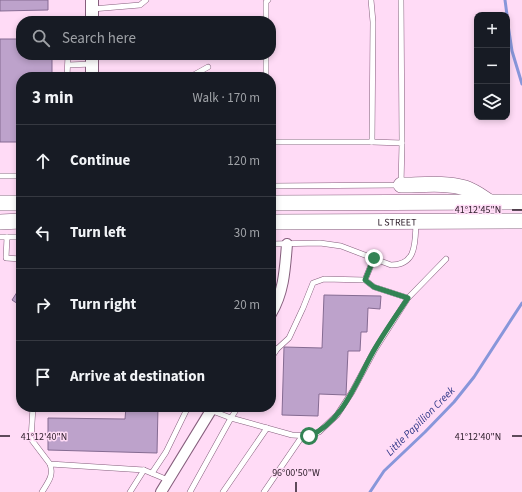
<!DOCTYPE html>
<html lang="en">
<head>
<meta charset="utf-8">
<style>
	body { margin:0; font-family:"Source Sans 3",sans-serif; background:#242831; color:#f1f3f6 }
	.controls { position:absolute; right:12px; top:12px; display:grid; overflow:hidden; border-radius:8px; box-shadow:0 2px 6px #0003 }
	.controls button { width:36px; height:36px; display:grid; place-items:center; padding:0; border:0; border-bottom:1px solid #363941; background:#171b24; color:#f1f3f6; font:20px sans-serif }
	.stop { position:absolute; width:12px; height:12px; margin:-9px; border:3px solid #338354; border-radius:50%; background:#fff }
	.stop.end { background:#338354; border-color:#fff; box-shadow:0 1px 4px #0008 }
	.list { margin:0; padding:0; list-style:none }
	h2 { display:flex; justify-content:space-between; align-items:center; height:52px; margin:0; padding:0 16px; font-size:17px }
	h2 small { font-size:13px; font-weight:400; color:#9ea1a6 }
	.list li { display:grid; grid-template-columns:26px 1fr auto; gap:12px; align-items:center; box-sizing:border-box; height:72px; padding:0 16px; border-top:1px solid #363941 }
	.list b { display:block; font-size:15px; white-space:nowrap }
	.list em { font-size:13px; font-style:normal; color:#9ea1a6 }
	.icon { flex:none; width:22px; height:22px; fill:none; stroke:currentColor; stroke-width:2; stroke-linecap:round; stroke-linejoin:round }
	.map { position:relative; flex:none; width:522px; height:492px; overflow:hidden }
	.search { position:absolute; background:#171b24; box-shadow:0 2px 6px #0003; left:16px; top:16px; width:260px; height:44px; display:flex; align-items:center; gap:10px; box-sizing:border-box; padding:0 14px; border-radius:16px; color:#9ea1a6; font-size:15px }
	.panel { position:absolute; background:#171b24; box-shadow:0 2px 6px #0003; left:16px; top:72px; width:260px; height:340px; border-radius:16px }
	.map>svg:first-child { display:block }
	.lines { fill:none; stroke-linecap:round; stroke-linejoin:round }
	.stream { stroke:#8896da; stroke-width:3 }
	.building { fill:#bda2cb; stroke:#856b92 }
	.service-casing { stroke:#855e7c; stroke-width:6 }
	.minor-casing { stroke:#855e7c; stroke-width:12 }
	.tertiary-casing { stroke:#855e7c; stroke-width:14 }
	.primary-casing { stroke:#855e7c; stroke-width:16 }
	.service { stroke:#fff; stroke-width:5 }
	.minor { stroke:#fff; stroke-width:10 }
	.tertiary { stroke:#fff; stroke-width:12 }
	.primary { stroke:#fff; stroke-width:15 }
	.route { stroke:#338354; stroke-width:5 }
	.ticks { fill:none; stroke:#2a1b27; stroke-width:1.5 }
	.labels { text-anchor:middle; stroke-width:3; stroke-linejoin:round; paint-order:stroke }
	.street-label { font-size:10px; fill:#2a1b27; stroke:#ffdbf6 }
	.water-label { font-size:11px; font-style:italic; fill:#313888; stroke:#ffdbf6 }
	.ticks-label { font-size:10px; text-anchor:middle; fill:#2a1b27; stroke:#ffdbf6; stroke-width:3; stroke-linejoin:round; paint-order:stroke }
</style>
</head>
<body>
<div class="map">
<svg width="522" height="492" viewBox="0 0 522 492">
	<rect width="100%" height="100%" fill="#ffdbf6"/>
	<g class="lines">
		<g class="stream">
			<path d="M505,0L507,15"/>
			<path d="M507,18L512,51L522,84"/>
			<path d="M370,492L384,471L425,432L454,402L474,377L522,303"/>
		</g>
	</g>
	<g class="building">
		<path d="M0,0H48V10L0,11Z"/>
		<path d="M0,39H21V55H52V77H21V142H0Z"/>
		<path d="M21,286V306L12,300Z"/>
		<path d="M324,295L381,296L380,309L368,308L367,332H361L360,351H348L346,395L319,394L318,416L282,415L284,347L322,348Z"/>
		<path d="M126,407H158L157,453L48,450V418L125,419Z"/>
	</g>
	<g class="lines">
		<g class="service-casing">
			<g id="service">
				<path d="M401,0L402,143"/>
				<path d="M92,9L140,5L146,0"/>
				<path d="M266,21V2L268,0"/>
				<path d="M266,55V77"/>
				<path d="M68,65L92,64"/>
				<path d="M67,77L68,55"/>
				<path d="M190,77L208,67"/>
				<path d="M271,142H372L373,22L371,0"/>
				<path d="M0,176H21"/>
				<path d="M271,186L401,185L402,143L372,142"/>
				<path d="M0,237H21"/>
				<path d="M7,237L6,258L21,259"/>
				<path d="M271,244L320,243L341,246L391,265C417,265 415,242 416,223"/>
				<path d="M408,298L446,259"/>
				<path d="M271,349H277L289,338L303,308L313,283L324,279L365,280L374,258"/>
				<path d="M271,358L277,349"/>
				<path d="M33,407L31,439L50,464L144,470L168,480"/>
				<path d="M202,407L231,418L238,407"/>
				<path d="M152,473L166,452L188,407"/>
				<path d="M42,492C48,482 54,476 50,464"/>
				<path d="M130,492L144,470"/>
				<path d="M190,492L231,418L292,435L309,436L319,432L337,415L352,392L374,351L408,298L374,287L365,280"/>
				<path d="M223,492L267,428"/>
				<path d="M264,492L303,435"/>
			</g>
		</g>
		<g class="minor-casing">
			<g id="minor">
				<path d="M271,314C284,292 285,269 287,244"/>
				<path d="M161,492L213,407"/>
			</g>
		</g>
		<g class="tertiary-casing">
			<g id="tertiary">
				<path d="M92,0V21"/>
				<path d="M92,55V77"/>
			</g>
		</g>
		<g class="primary-casing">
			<g id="primary">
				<path d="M401,185C421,185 446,182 465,188C474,191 482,197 490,202"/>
				<path d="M0,203H21"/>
				<path d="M271,203L522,202"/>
				<path d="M0,222L21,221"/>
				<path id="s1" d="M271,222L522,221"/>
			</g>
		</g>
		<use href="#service" class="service"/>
		<use href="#minor" class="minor"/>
		<use href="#tertiary" class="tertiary"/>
		<use href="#primary" class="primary"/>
	</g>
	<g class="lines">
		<path class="route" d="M309,436C343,422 356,382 373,352C383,334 396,316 408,298L374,287L365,280L374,258"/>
	</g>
	<path class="ticks" d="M512,210H522M0,436H10M512,436H522M296,482V492"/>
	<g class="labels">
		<g class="street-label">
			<text dy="4" stroke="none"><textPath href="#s1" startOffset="126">L STREET</textPath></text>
		</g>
		<g class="water-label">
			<text transform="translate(420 421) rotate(-45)" y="4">Little Papillion Creek</text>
		</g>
	</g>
	<g class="ticks-label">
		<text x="478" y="213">41°12'45"N</text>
		<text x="44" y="440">41°12'40"N</text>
		<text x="478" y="440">41°12'40"N</text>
		<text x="296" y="476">96°00'50"W</text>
	</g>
</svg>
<div class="controls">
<button>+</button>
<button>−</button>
<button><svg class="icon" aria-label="layers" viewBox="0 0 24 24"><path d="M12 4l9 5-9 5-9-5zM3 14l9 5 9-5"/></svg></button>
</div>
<div class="stop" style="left:309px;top:436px"></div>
<div class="stop end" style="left:374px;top:258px"></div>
<div class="search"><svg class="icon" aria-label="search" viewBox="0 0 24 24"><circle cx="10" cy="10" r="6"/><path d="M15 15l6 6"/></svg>Search here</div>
<section class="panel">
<h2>3 min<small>Walk · 170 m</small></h2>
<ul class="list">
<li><svg class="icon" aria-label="ahead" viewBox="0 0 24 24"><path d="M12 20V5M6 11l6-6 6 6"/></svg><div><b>Continue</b></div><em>120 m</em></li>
<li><svg class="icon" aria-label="left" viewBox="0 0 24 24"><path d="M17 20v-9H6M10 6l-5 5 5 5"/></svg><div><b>Turn left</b></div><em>30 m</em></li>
<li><svg class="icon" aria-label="right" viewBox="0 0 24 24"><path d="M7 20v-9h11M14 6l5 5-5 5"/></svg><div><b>Turn right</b></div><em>20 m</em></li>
<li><svg class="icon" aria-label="arrive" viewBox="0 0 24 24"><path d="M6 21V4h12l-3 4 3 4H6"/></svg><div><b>Arrive at destination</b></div></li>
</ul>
</section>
</div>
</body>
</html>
